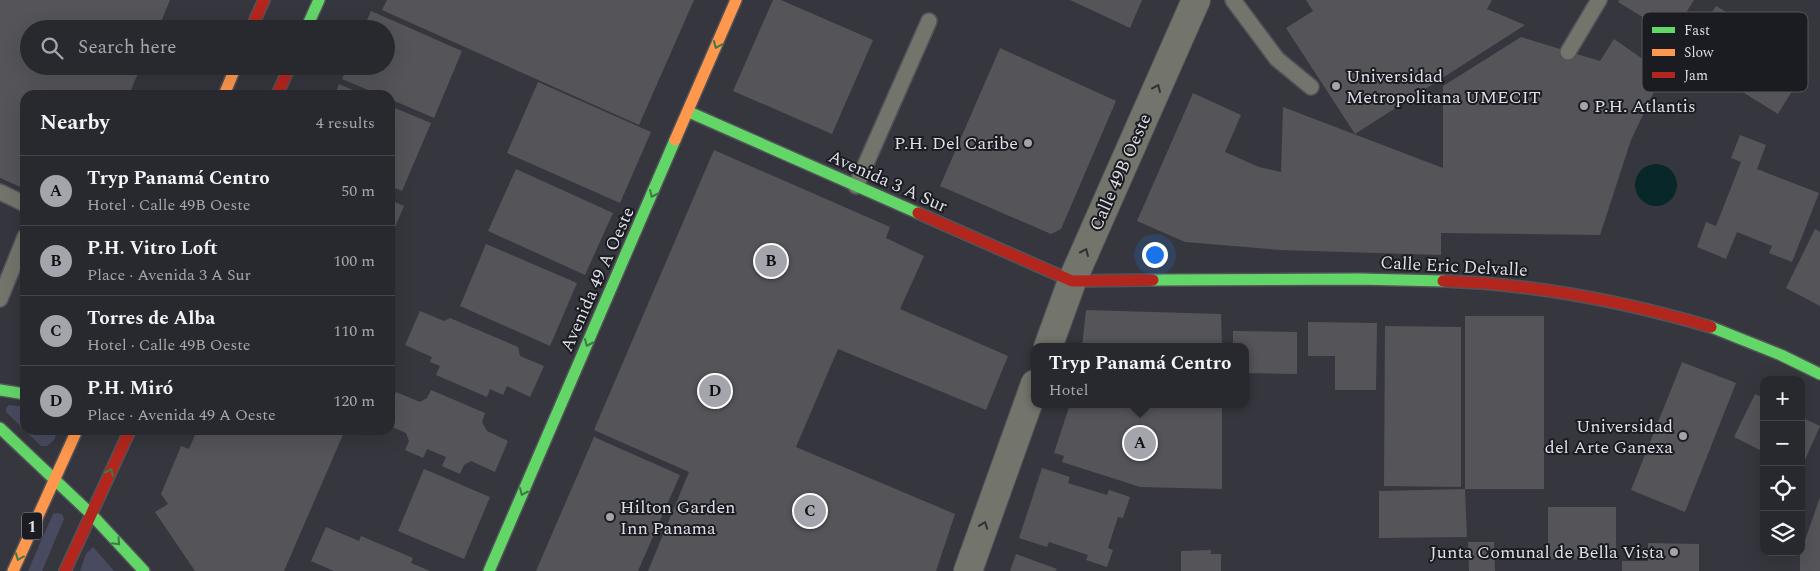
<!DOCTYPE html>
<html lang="en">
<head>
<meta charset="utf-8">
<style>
	body { margin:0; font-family:Spectral,serif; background:#303136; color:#f1f3f6 }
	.controls { position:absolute; right:15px; bottom:15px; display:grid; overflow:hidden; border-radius:10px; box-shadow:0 5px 20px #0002 }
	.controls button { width:45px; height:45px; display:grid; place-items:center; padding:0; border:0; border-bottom:1px solid #44454a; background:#28292e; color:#f1f3f6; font:25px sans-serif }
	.you { position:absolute; left:1154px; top:254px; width:18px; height:18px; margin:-12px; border:4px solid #fff; border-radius:50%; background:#1a73e8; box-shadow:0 0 0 8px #1a73e833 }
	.badge { display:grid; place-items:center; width:32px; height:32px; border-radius:50%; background:#a3a4ac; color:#111; font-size:16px; font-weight:700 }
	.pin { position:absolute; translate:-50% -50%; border:2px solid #fff; box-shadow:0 1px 5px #0006 }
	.popup { position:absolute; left:1031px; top:343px; width:218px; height:65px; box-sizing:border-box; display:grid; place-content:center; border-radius:10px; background:#28292e; filter:drop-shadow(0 1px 4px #0005); font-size:16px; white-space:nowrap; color:#a5a6aa }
	.popup b { font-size:19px; color:#f1f3f6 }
	.popup::after { content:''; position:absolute; left:50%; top:100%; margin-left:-10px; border:10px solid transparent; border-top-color:#28292e }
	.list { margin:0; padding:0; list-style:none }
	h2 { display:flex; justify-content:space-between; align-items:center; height:65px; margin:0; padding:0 20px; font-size:21px }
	h2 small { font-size:16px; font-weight:400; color:#a5a6aa }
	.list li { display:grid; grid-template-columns:32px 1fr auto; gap:15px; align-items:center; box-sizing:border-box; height:70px; padding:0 20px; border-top:1px solid #44454a }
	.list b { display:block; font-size:19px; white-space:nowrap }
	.list p { margin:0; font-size:16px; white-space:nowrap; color:#a5a6aa }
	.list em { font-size:16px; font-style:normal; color:#a5a6aa }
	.icon { flex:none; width:28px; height:28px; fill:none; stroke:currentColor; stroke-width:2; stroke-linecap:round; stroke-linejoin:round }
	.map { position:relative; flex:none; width:1820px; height:571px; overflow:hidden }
	.search { position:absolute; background:#28292e; box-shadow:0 5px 20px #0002; left:20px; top:20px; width:375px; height:55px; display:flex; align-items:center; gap:12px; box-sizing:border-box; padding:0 18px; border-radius:28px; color:#a5a6aa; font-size:19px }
	.panel { position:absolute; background:#28292e; box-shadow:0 5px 20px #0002; left:20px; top:90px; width:375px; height:345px; border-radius:15px }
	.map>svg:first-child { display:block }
	.green { fill:#484a5f }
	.water { fill:#082728 }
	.building { fill:#545459 }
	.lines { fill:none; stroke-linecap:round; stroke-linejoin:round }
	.lane-casing { stroke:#525358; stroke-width:18 }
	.street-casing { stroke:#525358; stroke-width:30 }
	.fast-casing { stroke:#525358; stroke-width:14 }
	.slow-casing { stroke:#525358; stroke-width:14 }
	.jam-casing { stroke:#525358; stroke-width:14 }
	.lane { stroke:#73746c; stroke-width:15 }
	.street { stroke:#73746c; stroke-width:28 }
	.fast { stroke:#63d668; stroke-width:11 }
	.slow { stroke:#ff974d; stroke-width:11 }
	.jam { stroke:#b3261e; stroke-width:11 }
	.oneway { stroke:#3f7945 }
	.oneway2 { stroke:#313234 }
	.poi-dot { fill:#a3a4ac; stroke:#1b1c22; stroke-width:2 }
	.labels { text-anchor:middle; stroke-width:4; stroke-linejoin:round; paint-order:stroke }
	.shield { fill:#1b1c22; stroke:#a4a4ac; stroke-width:1 }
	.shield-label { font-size:16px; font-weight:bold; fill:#dedfe7 }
	.poi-label { font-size:18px; fill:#dedfe7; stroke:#1b1c22; text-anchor:start }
	.street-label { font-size:18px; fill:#dedfe7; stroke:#1b1c22 }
	.key { fill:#1b1c22; stroke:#56565d; stroke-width:1 }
	.key-label { font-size:14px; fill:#dedfe7 }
</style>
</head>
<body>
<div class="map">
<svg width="1820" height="571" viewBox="0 0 1820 571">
	<rect width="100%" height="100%" fill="#36373e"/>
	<g class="green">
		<path d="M9,405L25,407V430H58L54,440L47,446H41L6,412V408Z"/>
		<path d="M57,513L62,514L64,519L42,571H28L53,514Z"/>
		<path d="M93,547L114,571H80L86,554Z"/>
	</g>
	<circle class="water" cx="1656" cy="185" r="21"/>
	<g class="building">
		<path d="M0,0H170L158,29H29V66H141L129,95H25V189L0,178Z"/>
		<path d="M387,0H694L639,125L382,10Z"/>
		<path d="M773,0H781L873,40L832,134L733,91Z"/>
		<path d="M1070,0H1142L1130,28Z"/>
		<path d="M1306,0H1492L1487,9L1525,25L1355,134L1286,28L1313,11Z"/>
		<path d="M1619,0H1694L1672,35L1618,2Z"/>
		<path d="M1716,6L1809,63L1778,114L1685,56Z"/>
		<path d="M371,11L462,51L434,118L390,99V95H380L342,79L348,66H386V29H363Z"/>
		<path d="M1521,37L1600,61L1614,39L1663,73L1631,140L1600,235L1441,233V255L1280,250L1185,242L1137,221L1193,93L1241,115L1225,152L1259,167L1281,172L1283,107L1443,168V86Z"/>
		<path d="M1000,48L1116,101L1061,229L1051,234L940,186Z"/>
		<path d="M538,82L651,132L620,203L507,153Z"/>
		<path d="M339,84L364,95H335Z"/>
		<path d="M390,106L431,123L402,191L390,186Z"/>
		<path d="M1740,135L1766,145L1757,169L1819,193L1792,262L1769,253L1772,246L1737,232L1726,259L1697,247L1706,222L1716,226L1741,162L1731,158Z"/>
		<path d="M714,150L890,227L886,238L924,256L900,309L1008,356L986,410L838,349L796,447L955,514L936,571H648L689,472L594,430Z"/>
		<path d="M516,169L613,213L585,275L488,231Z"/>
		<path d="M390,200L404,206L390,239Z"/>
		<path d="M1815,229L1820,232V306L1786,288Z"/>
		<path d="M486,244L577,283L550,346L460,306Z"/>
		<path d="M1086,310L1221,314L1222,347H1082Z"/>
		<path d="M420,311L444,321L450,318L518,347L520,356L544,366L530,397L507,386L503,395L490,389L487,397L436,375L440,366L430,362L432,357L405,345Z"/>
		<path d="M1465,316H1544V489H1465L1467,537L1379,538V491L1465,489Z"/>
		<path d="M1308,322L1377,323L1376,390H1335V356H1308Z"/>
		<path d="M1385,326L1461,327V487L1384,486Z"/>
		<path d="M1233,331L1297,332V374L1245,373V347H1233Z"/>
		<path d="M1682,362L1736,383L1685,512L1631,490Z"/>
		<path d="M431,390L485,413L482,422L487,431L508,441L495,472L471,461L464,465L460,474L442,466L446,457L427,449L423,458L405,450L409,441L406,433L390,426V407L396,392L420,402L427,398Z"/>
		<path d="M1755,394L1764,398V452L1734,437Z"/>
		<path d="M1070,404H1222V489L1140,487L1062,462L1064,456L1054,453Z"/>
		<path d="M1801,417L1820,426L1801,469Z"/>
		<path d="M197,430H345L284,571H195L155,512L168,504L161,494L181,446L189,449Z"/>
		<path d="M594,437L680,475L638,571H536Z"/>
		<path d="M1042,468L1070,477L1068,483L1107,495L1109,490L1130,497L1123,518L1118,517L1108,548L1113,550L1107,567L1086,560L1088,555L1049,542L1047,547L1019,538Z"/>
		<path d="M424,469L490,497L464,559L398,531Z"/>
		<path d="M1820,497V571H1800V555Z"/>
		<path d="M1548,507H1616V560L1548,559Z"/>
		<path d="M326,527L359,541L361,536L413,558L411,563L430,571H334L311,561Z"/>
		<path d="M1468,542H1494L1495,571H1469Z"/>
		<path d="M1648,543L1699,544V571H1622V561H1648Z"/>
		<path d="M1211,550V554H1221V571H1181V551Z"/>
		<path d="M1016,554L1057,569L1056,571H1010Z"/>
	</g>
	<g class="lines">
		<g class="lane-casing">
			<g id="lane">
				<path d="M1233,0L1277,59L1311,87"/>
				<path d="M1568,52L1599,0"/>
				<path d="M856,186L929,21"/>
				<path d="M0,192L25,204"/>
				<path d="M0,299L25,237"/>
			</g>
		</g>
		<g class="street-casing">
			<g id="street">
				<path d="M1048,347L1072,281L1196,0"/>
				<path d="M968,571L1035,384"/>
			</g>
		</g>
		<g class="fast-casing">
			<g id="fast">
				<path d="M306,29L319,0"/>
				<path d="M689,112L918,213"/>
				<path d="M1153,280L1359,279L1443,281"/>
				<path d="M1711,327L1781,355L1820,374"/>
				<path d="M0,390L25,394"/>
				<path d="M0,428L91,514L144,571"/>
				<path d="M489,571L675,140"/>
			</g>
		</g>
		<g class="slow-casing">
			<g id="slow">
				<path d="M224,95L236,66"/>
				<path d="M675,140L736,0"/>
				<path d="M13,571L77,430"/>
			</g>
		</g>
		<g class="jam-casing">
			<g id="jam">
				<path d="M251,29L264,0"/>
				<path d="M277,95L290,66"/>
				<path d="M918,213L1072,281L1153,280"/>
				<path d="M1443,281C1535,284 1623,301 1711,327"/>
				<path d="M65,571L130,430"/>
			</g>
		</g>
		<use href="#lane" class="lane"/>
		<use href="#street" class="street"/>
		<use href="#fast" class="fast"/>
		<use href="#slow" class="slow"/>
		<use href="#jam" class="jam"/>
	</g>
	<defs><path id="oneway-chevron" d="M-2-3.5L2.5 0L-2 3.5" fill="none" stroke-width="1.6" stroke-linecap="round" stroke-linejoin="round" transform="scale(1.25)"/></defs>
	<g class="oneway">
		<use href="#oneway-chevron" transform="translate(717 45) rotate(113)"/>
		<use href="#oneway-chevron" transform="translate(653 194) rotate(114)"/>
		<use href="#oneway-chevron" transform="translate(588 343) rotate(114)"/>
		<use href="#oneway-chevron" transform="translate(110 472) rotate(-65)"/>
		<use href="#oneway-chevron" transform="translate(523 492) rotate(114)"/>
		<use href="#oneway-chevron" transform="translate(117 542) rotate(47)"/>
		<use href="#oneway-chevron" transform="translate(19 557) rotate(111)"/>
	</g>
	<g class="oneway2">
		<use href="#oneway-chevron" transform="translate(1157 88) rotate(-66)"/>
		<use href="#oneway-chevron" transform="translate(1085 252) rotate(-66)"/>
		<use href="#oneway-chevron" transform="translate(984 525) rotate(-70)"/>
	</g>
	<g class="poi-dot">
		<circle cx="1336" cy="86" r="5"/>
		<circle cx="1584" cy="106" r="5"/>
		<circle cx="1028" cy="143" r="5"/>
		<circle cx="1683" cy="436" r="5"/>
		<circle cx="610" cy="517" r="5"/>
		<circle cx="1674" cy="552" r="5"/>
	</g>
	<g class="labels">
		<rect class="shield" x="22" y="512.5" width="20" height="27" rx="4"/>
		<g class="shield-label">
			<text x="32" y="532">1</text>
		</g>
		<g class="poi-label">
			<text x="1346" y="82">Universidad<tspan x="1346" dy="21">Metropolitana UMECIT</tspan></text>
			<text x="1594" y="112">P.H. Atlantis</text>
			<text x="1018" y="149" text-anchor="end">P.H. Del Caribe</text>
			<text x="1673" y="432" text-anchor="end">Universidad<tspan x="1673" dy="21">del Arte Ganexa</tspan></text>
			<text x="620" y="513">Hilton Garden<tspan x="620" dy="21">Inn Panama</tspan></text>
			<text x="1664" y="558" text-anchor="end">Junta Comunal de Bella Vista</text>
		</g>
		<g class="street-label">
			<text transform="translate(1120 172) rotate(-66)" y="6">Calle 49B Oeste</text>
			<text transform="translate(888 181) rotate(24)" y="6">Avenida 3 A Sur</text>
			<text transform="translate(1454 266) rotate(3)" y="6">Calle Eric Delvalle</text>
			<text transform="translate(597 279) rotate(-66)" y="6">Avenida 49 A Oeste</text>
		</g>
	</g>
	<rect x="1642" y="12" width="166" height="80" rx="8" class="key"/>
	<rect x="1652" y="27" width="23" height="6" fill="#63d668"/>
	<rect x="1652" y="49" width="23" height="7" fill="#ff974d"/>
	<rect x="1652" y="72" width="23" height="6" fill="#b3261e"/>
	<g class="key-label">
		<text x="1684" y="35">Fast</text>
		<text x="1684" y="57">Slow</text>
		<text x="1684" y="80">Jam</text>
	</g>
</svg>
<div class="controls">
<button>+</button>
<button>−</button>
<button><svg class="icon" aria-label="locate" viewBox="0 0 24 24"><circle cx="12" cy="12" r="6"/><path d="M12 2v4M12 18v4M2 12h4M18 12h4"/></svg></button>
<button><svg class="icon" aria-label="layers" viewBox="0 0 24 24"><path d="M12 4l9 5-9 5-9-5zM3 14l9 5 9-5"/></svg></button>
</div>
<div class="you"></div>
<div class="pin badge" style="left:1140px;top:443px">A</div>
<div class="popup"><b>Tryp Panamá Centro</b>Hotel</div>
<div class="pin badge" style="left:771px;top:261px">B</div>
<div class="pin badge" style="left:810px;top:511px">C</div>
<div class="pin badge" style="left:715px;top:391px">D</div>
<div class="search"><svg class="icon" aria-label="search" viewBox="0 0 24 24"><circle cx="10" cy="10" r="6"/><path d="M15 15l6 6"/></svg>Search here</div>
<section class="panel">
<h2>Nearby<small>4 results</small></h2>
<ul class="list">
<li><span class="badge">A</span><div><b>Tryp Panamá Centro</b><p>Hotel · Calle 49B Oeste</p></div><em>50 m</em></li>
<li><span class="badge">B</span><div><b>P.H. Vitro Loft</b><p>Place · Avenida 3 A Sur</p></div><em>100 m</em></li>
<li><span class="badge">C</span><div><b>Torres de Alba</b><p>Hotel · Calle 49B Oeste</p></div><em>110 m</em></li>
<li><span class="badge">D</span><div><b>P.H. Miró</b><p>Place · Avenida 49 A Oeste</p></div><em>120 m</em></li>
</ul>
</section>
</div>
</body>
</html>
